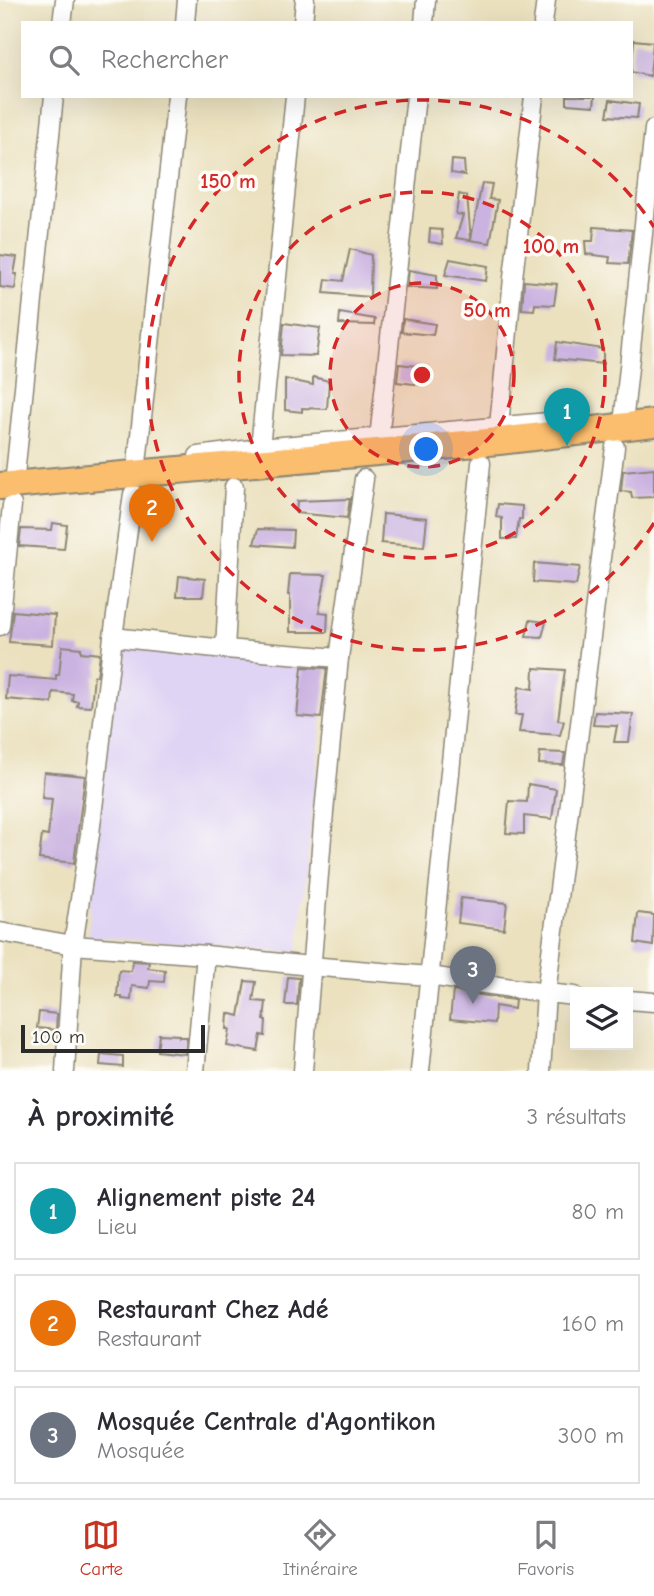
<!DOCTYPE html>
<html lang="fr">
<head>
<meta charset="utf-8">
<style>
	body { margin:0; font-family:"Comic Neue",sans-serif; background:#f2f2f3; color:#2b2b33 }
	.controls { position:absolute; right:21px; bottom:21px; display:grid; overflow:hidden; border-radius:0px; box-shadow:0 7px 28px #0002 }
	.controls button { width:63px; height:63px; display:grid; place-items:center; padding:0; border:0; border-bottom:2px solid #e1e1e2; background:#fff; color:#2b2b33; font:35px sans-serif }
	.scale { position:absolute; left:21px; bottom:18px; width:184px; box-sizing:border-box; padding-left:7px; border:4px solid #2b2b2b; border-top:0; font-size:19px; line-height:24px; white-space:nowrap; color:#2b2b2b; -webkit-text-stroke:5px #fdfcf7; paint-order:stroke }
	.you { position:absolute; left:427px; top:450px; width:24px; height:24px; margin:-18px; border:5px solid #fff; border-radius:50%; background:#1a73e8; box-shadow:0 0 0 10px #1a73e833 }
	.badge { display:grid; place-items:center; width:46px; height:46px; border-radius:50%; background:#c8321e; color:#fff; font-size:23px; font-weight:700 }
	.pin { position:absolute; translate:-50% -58px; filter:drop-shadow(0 2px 4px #0008) }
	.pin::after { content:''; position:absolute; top:37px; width:24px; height:21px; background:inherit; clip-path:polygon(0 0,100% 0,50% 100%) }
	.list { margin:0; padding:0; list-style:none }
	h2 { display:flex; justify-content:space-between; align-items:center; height:91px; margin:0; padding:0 28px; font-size:30px }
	h2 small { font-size:23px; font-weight:400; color:#7c7c81 }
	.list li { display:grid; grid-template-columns:46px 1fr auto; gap:21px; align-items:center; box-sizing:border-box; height:98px; margin:0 14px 14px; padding:0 14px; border:2px solid #e1e1e2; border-radius:0px }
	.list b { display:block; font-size:26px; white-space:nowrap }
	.list p { margin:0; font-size:23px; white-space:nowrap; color:#7c7c81 }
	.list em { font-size:23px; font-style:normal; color:#7c7c81 }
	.icon { flex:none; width:38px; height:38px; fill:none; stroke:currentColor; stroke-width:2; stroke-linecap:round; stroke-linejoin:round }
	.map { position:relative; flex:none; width:654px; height:1071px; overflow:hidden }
	.search { position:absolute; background:#fff; box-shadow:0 7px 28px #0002; left:21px; right:21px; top:21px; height:77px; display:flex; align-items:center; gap:18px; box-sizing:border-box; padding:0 24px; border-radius:0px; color:#7c7c81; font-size:26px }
	.sheet { height:427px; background:#fff }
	nav { display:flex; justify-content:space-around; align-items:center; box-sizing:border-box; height:98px; border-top:2px solid #e1e1e2; background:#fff; font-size:19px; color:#7c7c81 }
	nav a { display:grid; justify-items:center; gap:4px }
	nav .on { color:#c8321e }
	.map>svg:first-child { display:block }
	.built { fill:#e0d4f4 }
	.building { fill:#cbb3e1 }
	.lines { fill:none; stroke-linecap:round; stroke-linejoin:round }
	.minor-casing { stroke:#8b8675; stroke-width:21 }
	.highway-casing { stroke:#8b8675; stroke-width:30 }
	.minor { stroke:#fff; stroke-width:18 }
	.highway { stroke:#fabe6e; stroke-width:26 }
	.ring { fill:none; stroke:#d62828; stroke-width:3.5; stroke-dasharray:12 9 }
	.centre { fill:#d62828; stroke:#fdfcf7; stroke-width:3.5 }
	.ring-label { font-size:21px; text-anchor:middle; font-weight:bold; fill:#d62828; stroke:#fdfcf7; stroke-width:7; stroke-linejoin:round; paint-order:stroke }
</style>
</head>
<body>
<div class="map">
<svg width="654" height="1071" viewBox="0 0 654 1071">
	<rect width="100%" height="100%" fill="#fdfcf7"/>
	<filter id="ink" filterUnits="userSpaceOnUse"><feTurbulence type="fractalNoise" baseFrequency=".0143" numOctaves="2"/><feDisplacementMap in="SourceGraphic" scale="14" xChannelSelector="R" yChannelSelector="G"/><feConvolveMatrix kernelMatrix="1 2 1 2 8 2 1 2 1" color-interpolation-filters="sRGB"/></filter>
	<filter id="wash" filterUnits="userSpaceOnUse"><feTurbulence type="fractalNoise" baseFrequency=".00686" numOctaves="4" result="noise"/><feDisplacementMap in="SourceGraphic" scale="28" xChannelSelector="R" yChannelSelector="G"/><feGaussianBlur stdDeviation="1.57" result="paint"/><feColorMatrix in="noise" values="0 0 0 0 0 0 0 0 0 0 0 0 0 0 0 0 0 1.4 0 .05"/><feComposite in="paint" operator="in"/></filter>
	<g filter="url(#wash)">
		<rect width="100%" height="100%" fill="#ebe1bf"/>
		<path class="built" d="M113,646L327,667L298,953L88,936Z"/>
		<g id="blocks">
			<g class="building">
				<path d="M634,40L653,42L650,76L631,72Z"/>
				<path d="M567,96H595L594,106L567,104Z"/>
				<path d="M610,100L639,104L637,118L607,116Z"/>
				<path d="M452,160L464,161L465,175L451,173Z"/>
				<path d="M482,183L492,184L489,199L498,200L490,243L456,238L463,215L456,214L459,194L467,196L471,239Z"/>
				<path d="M594,227L632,230L628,264L609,263L610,257L586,254L585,241H593Z"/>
				<path d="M430,229L442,230L443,244L429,242Z"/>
				<path d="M350,249L371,255L370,297L324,293L326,279L343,281Z"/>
				<path d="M0,255L17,257L14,274H17L15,289L0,287Z"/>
				<path d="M450,259L488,266L486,281L445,275Z"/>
				<path d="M409,270L437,275V289L407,287Z"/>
				<path d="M524,281L557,284L554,305L535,304L534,310L522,309Z"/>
				<path d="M340,313L375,319L374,325L339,324Z"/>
				<path d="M403,319L435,324L433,335L402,332Z"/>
				<path d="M284,323L320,328L316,356L281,355Z"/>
				<path d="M557,342L603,349V364L555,359Z"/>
				<path d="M399,364L426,367L423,385L397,382Z"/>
				<path d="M313,377L329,381L327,409L302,408V412L285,410V379L313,385Z"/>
				<path d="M654,468V497L632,498L631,492L621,491L623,471Z"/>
				<path d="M350,499L347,518L296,513L297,501Z"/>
				<path d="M498,504L522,506V519H519L516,539H502V518L496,517Z"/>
				<path d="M383,514L427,518L424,547L381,543Z"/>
				<path d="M53,523L67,525L64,549L19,546L21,529L52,530Z"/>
				<path d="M258,529L293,530L292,547L254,544Z"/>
				<path d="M534,563L580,567L576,585L533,582Z"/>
				<path d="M290,574L326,575L319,612L328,613L327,632H290V595H288Z"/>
				<path d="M179,576L205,579L203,596H177Z"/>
				<path d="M13,611L55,615L53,645L9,642Z"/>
				<path d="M530,620L546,622L542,637L526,636Z"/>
				<path d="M62,646L81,648V652L100,654L97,676H94L91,707L77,706L78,701H72L73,694L53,692L52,703L6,699L8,676L56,680V675H59Z"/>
				<path d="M302,667L327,668L321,718L297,716Z"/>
				<path d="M534,668L565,670L558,720L564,721L560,735L519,732L522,715H515L519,687L533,689Z"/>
				<path d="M595,712L633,714L629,742H614L617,726L593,725Z"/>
				<path d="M540,752L565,753L563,765L539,764Z"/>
				<path d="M44,772L85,776L74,863L39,859L42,835L48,836L52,799L42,798Z"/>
				<path d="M528,784L556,789L552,819L524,816V834L506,833L509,801L527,802Z"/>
				<path d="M461,898L507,903L504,929L458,923Z"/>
				<path d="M638,913L654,915L653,946L635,943Z"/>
				<path d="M132,961L149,962L148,968L165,970L164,982L150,981L149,988L132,986L131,1000L122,999V997H117L119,970L131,971Z"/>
				<path d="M288,977L299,978L297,1005H285Z"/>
				<path d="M245,981L256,982L253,1001L266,1002L264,1020H266L265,1036L261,1035L258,1051L227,1046L230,1029H227L228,1013L239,1016Z"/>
				<path d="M453,991L515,1000L514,1009L495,1006L494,1023L450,1019Z"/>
				<path d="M39,1012L57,1014L56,1030L37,1028Z"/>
				<path d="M159,1034L179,1035V1037H187L185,1054L157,1051Z"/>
				<path d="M101,1054L123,1056V1067L100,1065Z"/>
			</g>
		</g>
	</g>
	<g filter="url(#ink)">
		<use href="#blocks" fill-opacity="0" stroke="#8b8675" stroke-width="2"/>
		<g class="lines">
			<g class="minor-casing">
				<g id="minor">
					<path d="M62,23L65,0"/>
					<path d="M185,23L187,0"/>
					<path d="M303,23L305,0"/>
					<path d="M424,23L426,0"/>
					<path d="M543,23L546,0"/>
					<path d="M624,415L654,129"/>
					<path d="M499,426L513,278L534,96"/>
					<path d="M379,439L416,96"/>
					<path d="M260,448L295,96"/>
					<path d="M198,456L260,448L571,420"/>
					<path d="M137,463L177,96"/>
					<path d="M15,475L54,96"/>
					<path d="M0,626L12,505"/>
					<path d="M113,637L225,649L339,658"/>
					<path d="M225,649L234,487"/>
					<path d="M0,932L73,945L206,955L310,966L429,976L546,993L575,996"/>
					<path d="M628,1000L654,1002"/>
					<path d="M65,1071L73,945L90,834L113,637L133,494"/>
					<path d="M195,1071L206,955"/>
					<path d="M303,1071L324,812L339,658L364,479"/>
					<path d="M420,1071L481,463"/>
					<path d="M541,1071L546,993L615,447"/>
				</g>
			</g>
			<g class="highway-casing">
				<path id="highway" d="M0,486L499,441L654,423"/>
			</g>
			<use href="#minor" class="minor"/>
			<use href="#highway" class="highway"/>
		</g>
	</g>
	<circle cx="422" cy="375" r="92" fill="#d62828" fill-opacity=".12"/>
	<g class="ring">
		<circle cx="422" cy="375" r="92"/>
		<circle cx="422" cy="375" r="183"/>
		<path d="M654 523A275 275 0 1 1 654 227"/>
	</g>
	<circle cx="422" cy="375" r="10" class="centre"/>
	<g class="ring-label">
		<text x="228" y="188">150 m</text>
		<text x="551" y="253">100 m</text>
		<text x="487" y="317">50 m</text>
	</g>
</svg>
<div class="controls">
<button><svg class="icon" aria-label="layers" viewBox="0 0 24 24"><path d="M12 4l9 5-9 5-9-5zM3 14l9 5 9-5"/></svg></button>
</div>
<div class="scale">100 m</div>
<div class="you"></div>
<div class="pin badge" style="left:567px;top:446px;background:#0f9aa8">1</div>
<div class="pin badge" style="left:152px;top:542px;background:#e8710a">2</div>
<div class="pin badge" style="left:473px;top:1004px;background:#6b7280">3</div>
<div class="search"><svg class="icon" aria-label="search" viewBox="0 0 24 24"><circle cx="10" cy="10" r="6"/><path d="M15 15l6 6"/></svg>Rechercher</div>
</div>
<section class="sheet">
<h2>À proximité<small>3 résultats</small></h2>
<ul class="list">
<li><span class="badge" style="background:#0f9aa8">1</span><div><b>Alignement piste 24</b><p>Lieu</p></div><em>80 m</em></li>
<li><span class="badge" style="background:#e8710a">2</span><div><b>Restaurant Chez Adé</b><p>Restaurant</p></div><em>160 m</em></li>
<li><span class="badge" style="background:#6b7280">3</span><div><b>Mosquée Centrale d'Agontikon</b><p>Mosquée</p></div><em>300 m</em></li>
</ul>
</section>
<nav>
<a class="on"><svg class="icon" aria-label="map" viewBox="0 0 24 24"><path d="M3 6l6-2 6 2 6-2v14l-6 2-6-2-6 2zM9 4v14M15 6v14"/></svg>Carte</a>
<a><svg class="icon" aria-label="directions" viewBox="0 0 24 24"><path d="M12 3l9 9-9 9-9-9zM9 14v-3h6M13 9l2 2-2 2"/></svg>Itinéraire</a>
<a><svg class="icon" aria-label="saved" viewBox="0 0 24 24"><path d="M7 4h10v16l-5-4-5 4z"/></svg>Favoris</a>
</nav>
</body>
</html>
